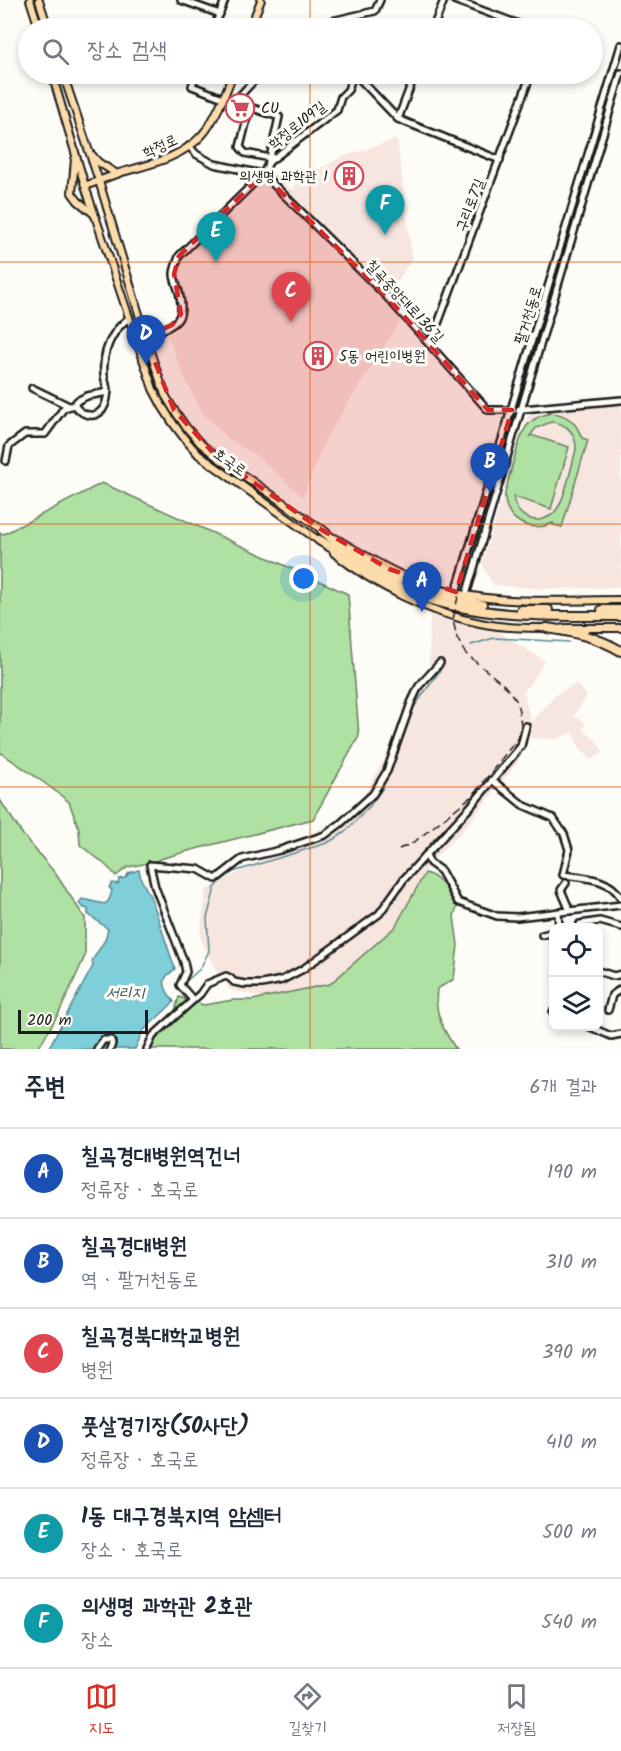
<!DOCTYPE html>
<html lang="ko">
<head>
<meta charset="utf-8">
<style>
	body { margin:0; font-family:Kalam,"Poor Story",sans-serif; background:#f6f6f7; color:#1f2937 }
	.controls { position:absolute; right:18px; bottom:18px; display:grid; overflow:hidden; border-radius:12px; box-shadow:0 3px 9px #0003 }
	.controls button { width:54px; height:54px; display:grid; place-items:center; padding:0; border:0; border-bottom:2px solid #e0e1e3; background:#fff; color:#1f2937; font:30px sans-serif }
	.scale { position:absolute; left:18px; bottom:15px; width:130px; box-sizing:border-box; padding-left:6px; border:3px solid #1c1c1c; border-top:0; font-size:16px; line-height:21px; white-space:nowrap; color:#1c1c1c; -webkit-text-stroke:4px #fdfcf7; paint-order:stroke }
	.you { position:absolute; left:304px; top:579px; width:21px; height:21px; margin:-15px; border:4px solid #fff; border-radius:50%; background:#1a73e8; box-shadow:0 0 0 9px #1a73e833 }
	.badge { display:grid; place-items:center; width:39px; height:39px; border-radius:50%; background:#d93025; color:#fff; font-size:20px; font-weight:700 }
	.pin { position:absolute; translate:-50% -50px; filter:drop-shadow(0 2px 3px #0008) }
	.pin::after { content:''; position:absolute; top:32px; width:21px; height:18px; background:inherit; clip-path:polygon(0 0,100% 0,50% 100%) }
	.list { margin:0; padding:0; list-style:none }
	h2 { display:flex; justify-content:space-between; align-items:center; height:78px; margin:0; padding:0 24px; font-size:26px }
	h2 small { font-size:20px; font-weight:400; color:#747a83 }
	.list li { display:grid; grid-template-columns:39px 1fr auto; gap:18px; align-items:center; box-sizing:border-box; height:90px; padding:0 24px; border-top:2px solid #e0e1e3 }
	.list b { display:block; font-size:22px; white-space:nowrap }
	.list p { margin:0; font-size:20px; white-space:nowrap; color:#747a83 }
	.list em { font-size:20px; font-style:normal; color:#747a83 }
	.icon { flex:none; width:33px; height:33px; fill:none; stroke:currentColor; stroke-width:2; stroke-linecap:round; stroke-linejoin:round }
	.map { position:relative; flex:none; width:621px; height:1049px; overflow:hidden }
	.search { position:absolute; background:#fff; box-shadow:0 3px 9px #0003; left:18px; right:18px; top:18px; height:66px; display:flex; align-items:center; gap:15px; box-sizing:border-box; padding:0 21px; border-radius:33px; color:#747a83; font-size:22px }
	.sheet { height:618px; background:#fff }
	nav { display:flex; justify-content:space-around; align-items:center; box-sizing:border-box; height:84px; border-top:2px solid #e0e1e3; background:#fff; font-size:16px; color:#747a83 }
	nav a { display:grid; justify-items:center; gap:3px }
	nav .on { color:#d93025 }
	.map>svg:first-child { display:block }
	.built { fill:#f7e5df }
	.green { fill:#afe1a2; stroke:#667e5f; stroke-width:1.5; fill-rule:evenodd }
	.water { fill:#7fcfdb; stroke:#57878f; stroke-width:1.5 }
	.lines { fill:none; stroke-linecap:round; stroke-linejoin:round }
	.stream { stroke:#57878f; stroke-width:1.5 }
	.minor-casing { stroke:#1c1c1c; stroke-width:10 }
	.major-casing { stroke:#1c1c1c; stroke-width:10 }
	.highway-casing { stroke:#1c1c1c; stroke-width:12 }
	.minor { stroke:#fdfcf7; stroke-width:5 }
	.major { stroke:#fddcac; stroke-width:6 }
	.highway { stroke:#fddcac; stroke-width:8 }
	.rail { stroke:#1c1c1c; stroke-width:1.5; stroke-dasharray:9 4.5; stroke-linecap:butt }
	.marked { fill:#d62828; fill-opacity:0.2; stroke:#d62828; stroke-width:4.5; stroke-dasharray:12 8; stroke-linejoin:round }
	.grid { fill:none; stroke:#e8590c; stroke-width:1.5; stroke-opacity:0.55 }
	.labels { text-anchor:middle; stroke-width:6; stroke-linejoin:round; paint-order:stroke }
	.poi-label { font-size:15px; fill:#1c1c1c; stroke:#fdfcf7; text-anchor:start }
	.street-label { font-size:15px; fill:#1c1c1c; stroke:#fdfcf7 }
	.water-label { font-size:16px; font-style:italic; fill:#3f5b5f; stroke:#fdfcf7 }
</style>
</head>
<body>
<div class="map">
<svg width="621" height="1049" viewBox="0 0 621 1049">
	<rect width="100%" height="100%" fill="#fdfcf7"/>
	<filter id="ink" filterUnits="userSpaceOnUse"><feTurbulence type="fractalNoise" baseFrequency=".0167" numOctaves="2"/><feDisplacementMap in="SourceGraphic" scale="12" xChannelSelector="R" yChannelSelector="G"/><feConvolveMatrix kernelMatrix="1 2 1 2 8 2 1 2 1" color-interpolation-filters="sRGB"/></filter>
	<g filter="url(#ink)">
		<g class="built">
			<path d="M397,139L412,258L390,294V298L403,317L326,438L303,497L258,457L227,438L201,411L184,377L167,335L180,327L186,312L179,273L184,254L272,171L291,190L308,175L342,157Z"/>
			<path d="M621,404V587L545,589L493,585L482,564L528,415Z"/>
			<path d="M430,608L494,629L545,661L524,692L531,723L558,693L576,684L587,695L574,716L582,720L585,724L583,730L597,741L603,753L591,760L578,745L574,733L556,739L530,738L531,727L518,762L462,831L430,863L395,927L330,984L266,998L230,990L216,971L200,937L206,890L357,809L429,675Z"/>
		</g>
		<g class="green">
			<path d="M551,413C567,414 576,422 582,438L588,440L562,527L553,525V523C530,534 503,520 505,493C509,478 518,438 526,427C532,419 541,415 551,413ZM551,422C567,423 576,433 576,449C573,462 564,500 557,509C551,518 538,523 528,518C518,514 514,505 513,495L514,497L551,509L569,447L531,435L529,437L536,428Z"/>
			<path d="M102,483L348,594L359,736L313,819L188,851L160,859L154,862L128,867L116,876C106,863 92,855 80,845L79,829L69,802L50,787L0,752V533L4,534Z"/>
			<path d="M0,800L23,835L55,873L85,918V956L60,1011L38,1049H0Z"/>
			<path d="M425,873C441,877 449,893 458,905L454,916L458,945L454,979L437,989C434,1013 443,1030 456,1049H147L174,1014L179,997L204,1005L233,1000H252L330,984L395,927Z"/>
		</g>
		<path class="water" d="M139,870L141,879L152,900L175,969C172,972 168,974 166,977C161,985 170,996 174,1002L143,1031L135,1049H48L93,966L92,961L105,940L108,929L88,914V909L82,907L79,903L82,899L105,904L109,900L112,891L109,887L112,883L118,884L119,879L125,878L129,873Z"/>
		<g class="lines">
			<g class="stream">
				<path d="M471,645L494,638L569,642"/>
				<path d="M396,755L414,707L441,669"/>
				<path d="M184,983L200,969L209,951L207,918L215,888L221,881L233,872L327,843L344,833L369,807L382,789L387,776"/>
			</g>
			<g class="minor-casing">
				<g id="minor">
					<path d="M181,0L220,14"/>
					<path d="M454,0L529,28"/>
					<path d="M214,28L225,0"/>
					<path d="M308,28L310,26L375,11L380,0"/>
					<path d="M433,28L444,0"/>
					<path d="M355,74L398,119"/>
					<path d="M415,74L398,119L500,160"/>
					<path d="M234,102L260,74"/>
					<path d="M250,107L240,147L245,153L270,158"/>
					<path d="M189,146L196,154L214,164L263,174L387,297L488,410H512L621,400"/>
					<path d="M269,162L337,110L341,97L348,90L353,74"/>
					<path d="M145,337C172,325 187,325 179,292C177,286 174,279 174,274C174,268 178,261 179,256L263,174L269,162L279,117L223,98L192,86L196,74"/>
					<path d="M430,345L531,74"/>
					<path d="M32,388L69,406"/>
					<path d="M74,405C86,420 103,419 107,398C109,391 105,383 104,375C102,353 111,331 129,318"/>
					<path d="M6,461L9,446L25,434H45L64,408L74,405L77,401L87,396L108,392"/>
					<path d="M456,592L621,45"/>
					<path d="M466,595L621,73"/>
					<path d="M492,780L523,805L553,818L564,834L569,850L563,875C584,878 609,877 621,898"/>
					<path d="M426,855L430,863L441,871L458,902L497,916L517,917L621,905"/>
					<path d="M566,883L561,890L570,911"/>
					<path d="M558,912L559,927"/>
					<path d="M580,927V924L600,921L621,927"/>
					<path d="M542,935L554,932"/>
					<path d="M598,971L614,976L621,974"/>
					<path d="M193,1000L180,985L186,972L184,962L155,887L150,865L198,869L216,879L242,859L280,850L325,835L340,824L373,794L387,771L411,703L419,686L440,663"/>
					<path d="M608,1010L612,995L621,989"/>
					<path d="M553,1012H554"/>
					<path d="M588,1026L611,1036L621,1034"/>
					<path d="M97,1049L103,1040H111L112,1044L110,1049"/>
					<path d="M147,1049L153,1036L200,994L207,984L226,976L230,978L234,982L245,984H262L282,980L303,969L379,914L404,879L471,806L521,746L526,726"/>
				</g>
			</g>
			<g class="major-casing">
				<g id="major">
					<path d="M30,0L39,28"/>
					<path d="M39,0L48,28"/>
					<path d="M250,28L261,0"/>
					<path d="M52,74L85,186L153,389C165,414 180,435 199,455L322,543"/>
					<path d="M63,74L99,181L150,351L165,395L174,410L186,427L201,444L217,457L324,531"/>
					<path d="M92,155L98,162L117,174"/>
					<path d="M75,159L72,193L78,201L94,214"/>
					<path d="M85,186C96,182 108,177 119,173C147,165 182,158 202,135C215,121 226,92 233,74"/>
					<path d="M335,538C365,555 395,575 429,586C490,606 557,600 621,600"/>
					<path d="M334,553C374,585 429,613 480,623C503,628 526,628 550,628"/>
					<path d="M563,628H621"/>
				</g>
			</g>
			<g class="highway-casing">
				<g id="highway">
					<path d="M322,530L344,549L393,576L435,593L482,605"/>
					<path d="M319,540C351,559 384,583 420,596C484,619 554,616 621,616"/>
					<path d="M521,610H548"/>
					<path d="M602,610H621"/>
					<path d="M547,628C574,632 597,637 621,651"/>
				</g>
			</g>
			<use href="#minor" class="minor"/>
			<use href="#major" class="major"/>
			<use href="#highway" class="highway"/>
			<path class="rail" d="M399,849L413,843L473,795L518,738L521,725L519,711L516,700L504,685L465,653L457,638L453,620L457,601L488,502L621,57"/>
		</g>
	</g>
	<path class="marked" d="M263,174L387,297L488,410H512L456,592L389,569L322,530L217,457L174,410L145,337L172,325L181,314L174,274L179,256Z"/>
	<path class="grid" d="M310,0V28M310,74V1049M0,262H621M0,524H621M0,787H621"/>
	<defs>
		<g id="supermarket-ring" transform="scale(1.5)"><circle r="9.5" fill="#fdfcf7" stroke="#d1495b" stroke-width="1.5"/><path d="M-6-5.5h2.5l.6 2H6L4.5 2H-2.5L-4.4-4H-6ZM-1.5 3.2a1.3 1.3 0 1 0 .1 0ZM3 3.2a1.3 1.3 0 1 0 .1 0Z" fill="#d1495b"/></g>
		<g id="building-ring" transform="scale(1.5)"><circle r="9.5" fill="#fdfcf7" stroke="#d1495b" stroke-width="1.5"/><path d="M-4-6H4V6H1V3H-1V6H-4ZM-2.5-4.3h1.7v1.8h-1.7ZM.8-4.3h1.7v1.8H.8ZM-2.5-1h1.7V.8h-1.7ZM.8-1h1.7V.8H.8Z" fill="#d1495b"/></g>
	</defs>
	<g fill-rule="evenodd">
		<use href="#supermarket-ring" x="240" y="108"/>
		<use href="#building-ring" x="349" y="176"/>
		<use href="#building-ring" x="318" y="356"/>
	</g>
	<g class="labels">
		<g class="poi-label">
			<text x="261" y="113">CU</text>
			<text x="328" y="181" text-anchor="end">의생명 과학관 1</text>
			<text x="339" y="361">5동 어린이병원</text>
		</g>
		<g class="street-label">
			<text transform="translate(297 125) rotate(-38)" y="5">학정로109길</text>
			<text transform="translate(160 146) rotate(-24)" y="5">학정로</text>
			<text transform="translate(470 205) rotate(-69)" y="5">구리로7길</text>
			<text transform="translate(405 301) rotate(47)" y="5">칠곡중앙대로136길</text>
			<text transform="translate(528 315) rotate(-73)" y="5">팔거천동로</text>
			<text transform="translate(230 462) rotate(36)" y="5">호국로</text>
		</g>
		<g class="water-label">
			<text x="125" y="998">서리지</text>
		</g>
	</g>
</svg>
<div class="controls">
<button><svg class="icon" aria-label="locate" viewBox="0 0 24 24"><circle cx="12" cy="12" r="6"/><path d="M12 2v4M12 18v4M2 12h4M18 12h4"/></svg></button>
<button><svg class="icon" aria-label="layers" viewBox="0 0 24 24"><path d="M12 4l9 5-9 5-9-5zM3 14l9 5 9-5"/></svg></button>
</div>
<div class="scale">200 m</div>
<div class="you"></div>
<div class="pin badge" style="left:422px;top:612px;background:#1a4fb4">A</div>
<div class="pin badge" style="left:490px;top:493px;background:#1a4fb4">B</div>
<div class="pin badge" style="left:291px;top:322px;background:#e0444e">C</div>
<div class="pin badge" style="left:146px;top:365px;background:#1a4fb4">D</div>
<div class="pin badge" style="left:216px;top:262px;background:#0f9aa8">E</div>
<div class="pin badge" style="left:385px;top:235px;background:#0f9aa8">F</div>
<div class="search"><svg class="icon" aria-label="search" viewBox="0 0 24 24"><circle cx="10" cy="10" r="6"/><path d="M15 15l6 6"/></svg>장소 검색</div>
</div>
<section class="sheet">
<h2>주변<small>6개 결과</small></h2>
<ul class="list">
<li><span class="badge" style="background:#1a4fb4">A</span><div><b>칠곡경대병원역건너</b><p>정류장 · 호국로</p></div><em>190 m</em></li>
<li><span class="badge" style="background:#1a4fb4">B</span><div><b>칠곡경대병원</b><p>역 · 팔거천동로</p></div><em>310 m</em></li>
<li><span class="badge" style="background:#e0444e">C</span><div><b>칠곡경북대학교병원</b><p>병원</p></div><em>390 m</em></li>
<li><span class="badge" style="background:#1a4fb4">D</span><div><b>풋살경기장(50사단)</b><p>정류장 · 호국로</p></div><em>410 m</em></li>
<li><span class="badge" style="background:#0f9aa8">E</span><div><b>1동 대구경북지역 암셈터</b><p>장소 · 호국로</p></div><em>500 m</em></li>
<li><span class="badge" style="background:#0f9aa8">F</span><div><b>의생명 과학관 2호관</b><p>장소</p></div><em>540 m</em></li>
</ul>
</section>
<nav>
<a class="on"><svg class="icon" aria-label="map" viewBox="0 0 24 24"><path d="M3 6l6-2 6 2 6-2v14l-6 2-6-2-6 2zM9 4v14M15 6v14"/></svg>지도</a>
<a><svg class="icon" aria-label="directions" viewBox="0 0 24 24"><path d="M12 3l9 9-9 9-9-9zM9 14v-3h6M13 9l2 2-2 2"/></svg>길찾기</a>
<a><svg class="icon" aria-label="saved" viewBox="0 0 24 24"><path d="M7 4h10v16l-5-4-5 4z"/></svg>저장됨</a>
</nav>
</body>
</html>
